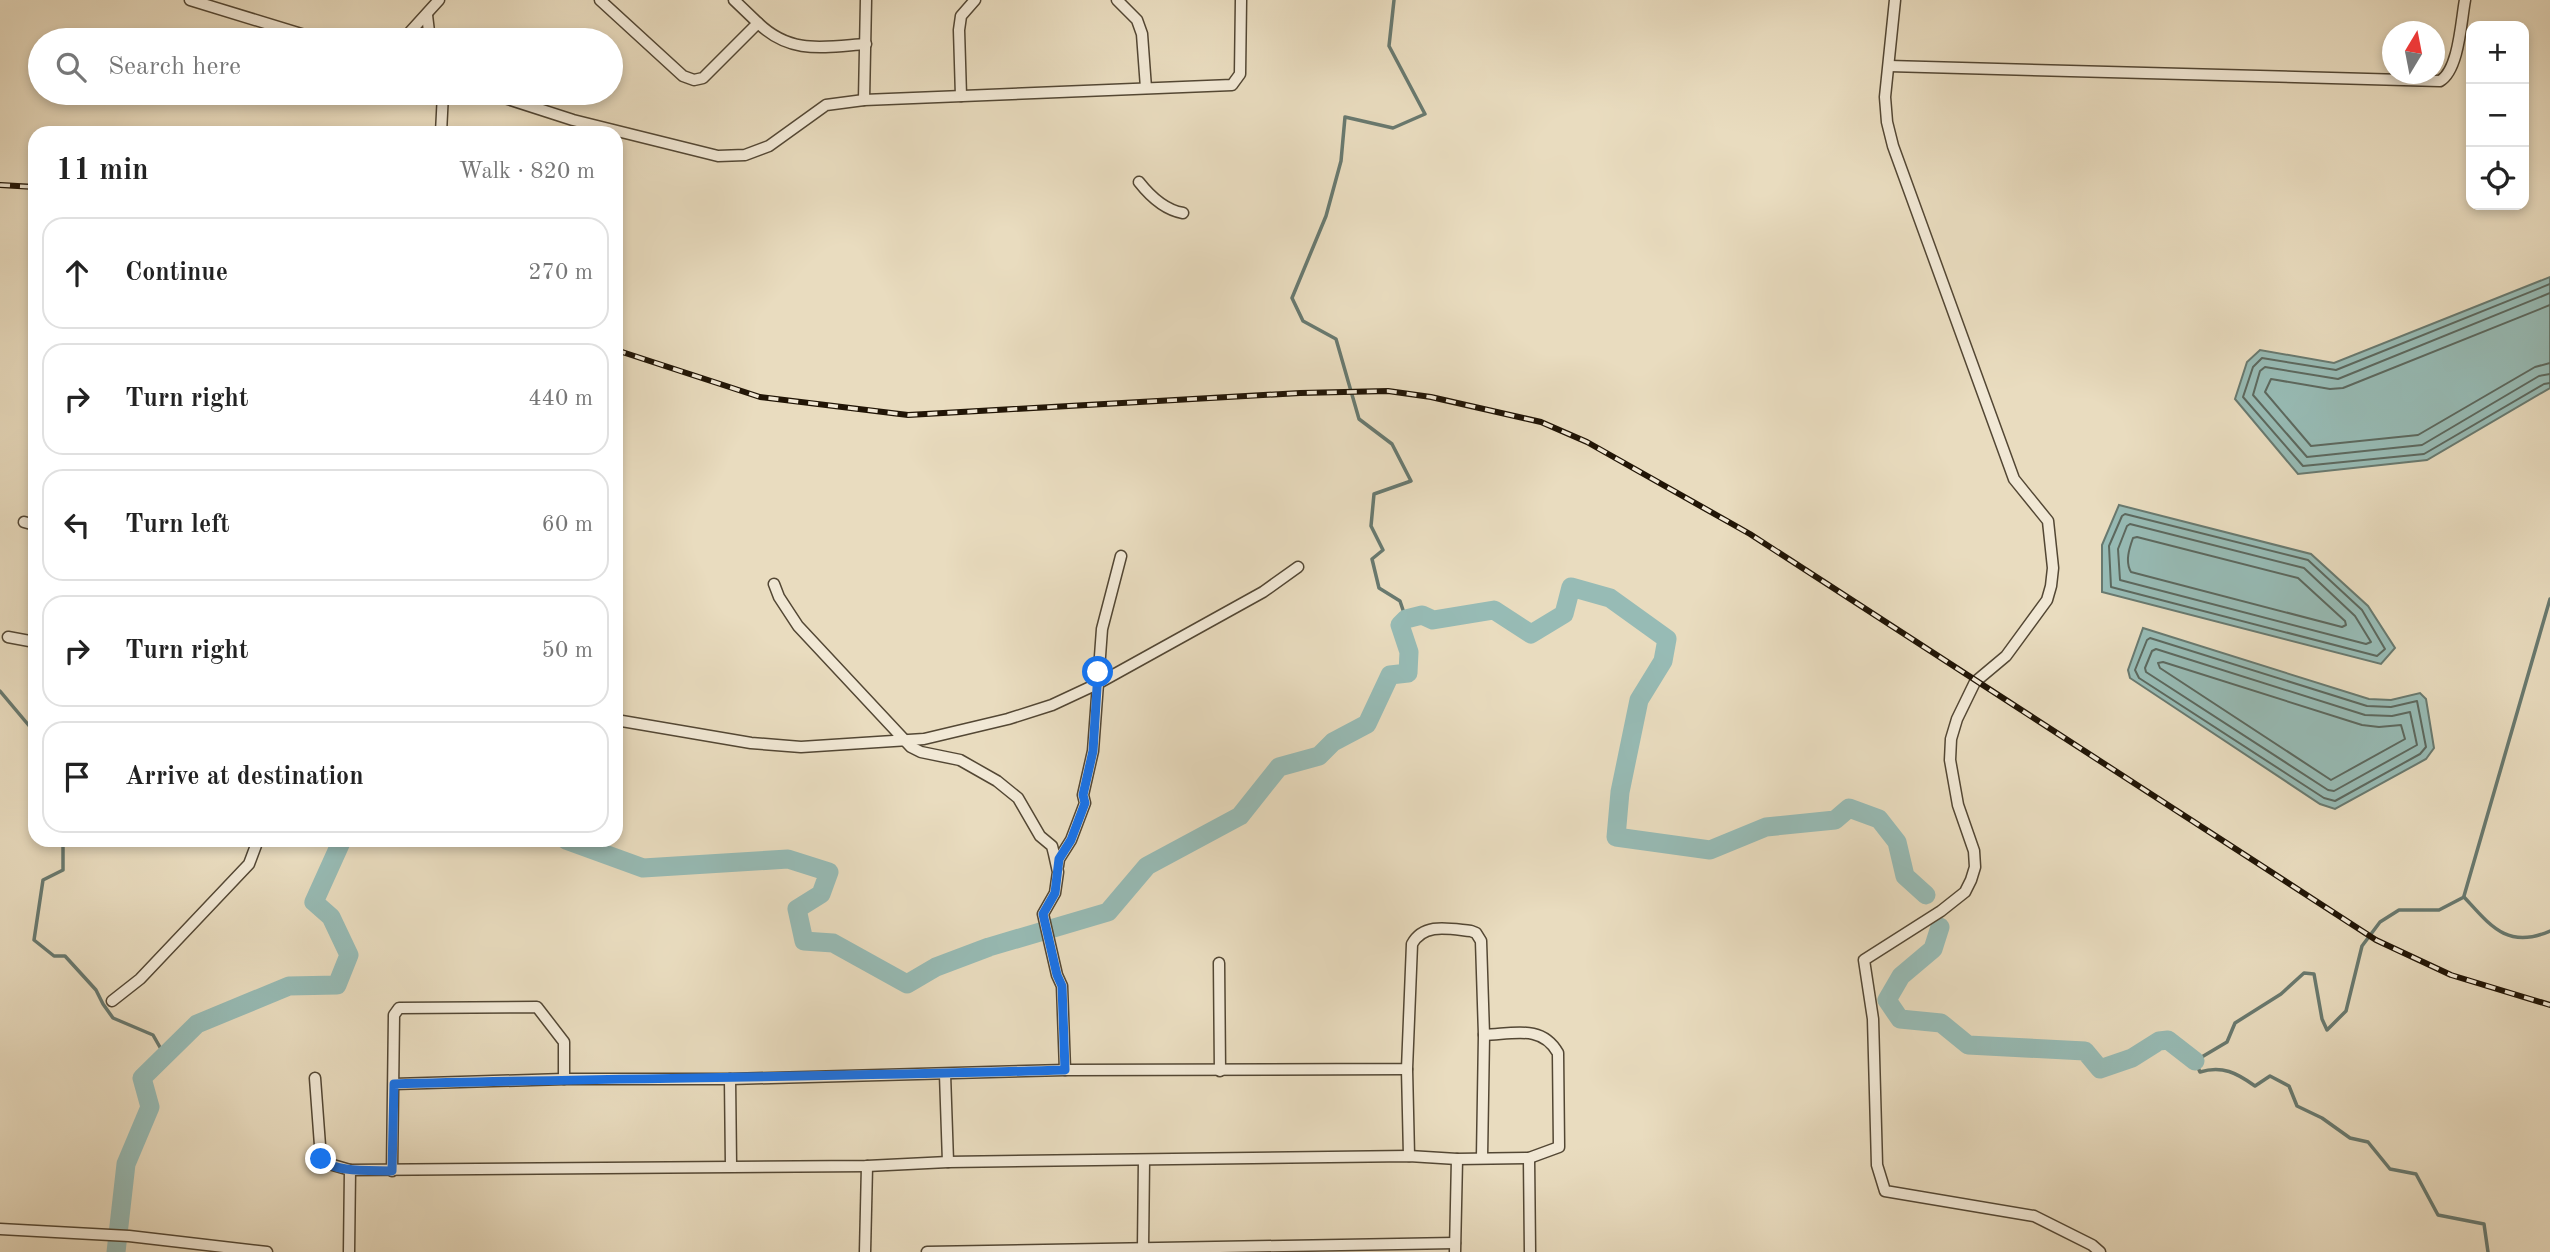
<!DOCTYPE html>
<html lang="en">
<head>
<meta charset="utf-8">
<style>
	body { margin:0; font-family:"Old Standard TT",serif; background:#f6f6f6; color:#222 }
	.controls { position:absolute; right:21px; top:21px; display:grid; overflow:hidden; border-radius:14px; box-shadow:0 4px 10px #0003 }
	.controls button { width:63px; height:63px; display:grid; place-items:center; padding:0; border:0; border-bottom:2px solid #e0e0e0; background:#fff; color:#222; font:35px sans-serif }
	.compass { position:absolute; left:2382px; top:21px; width:63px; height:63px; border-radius:50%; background:#fff; box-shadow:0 4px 10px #0003; rotate:10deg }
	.stop { position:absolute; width:21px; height:21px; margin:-16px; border:5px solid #1a73e8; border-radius:50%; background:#fff }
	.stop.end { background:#1a73e8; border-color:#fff; box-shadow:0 2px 7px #0008 }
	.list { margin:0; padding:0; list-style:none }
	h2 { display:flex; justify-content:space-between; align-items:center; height:91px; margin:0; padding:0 28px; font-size:30px }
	h2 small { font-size:23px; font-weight:400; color:#767676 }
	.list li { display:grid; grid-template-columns:46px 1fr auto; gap:21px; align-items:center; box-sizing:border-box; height:112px; margin:0 14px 14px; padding:0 14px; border:2px solid #e0e0e0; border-radius:21px }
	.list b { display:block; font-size:26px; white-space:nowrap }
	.list em { font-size:23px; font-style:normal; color:#767676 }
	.icon { flex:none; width:38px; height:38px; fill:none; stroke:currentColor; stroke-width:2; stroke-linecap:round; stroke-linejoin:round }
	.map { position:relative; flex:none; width:2550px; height:1252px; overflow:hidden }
	.search { position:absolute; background:#fff; box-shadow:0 4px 10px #0003; left:28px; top:28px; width:595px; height:77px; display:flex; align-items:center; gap:18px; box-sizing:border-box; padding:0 24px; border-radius:38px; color:#767676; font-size:26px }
	.panel { position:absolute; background:#fff; box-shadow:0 4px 10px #0003; left:28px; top:126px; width:595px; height:721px; border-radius:21px }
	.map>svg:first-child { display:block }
	.water { fill:#97bbb5; stroke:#68796f; stroke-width:2 }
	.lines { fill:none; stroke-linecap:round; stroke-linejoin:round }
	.shore { stroke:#5c685e; stroke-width:2 }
	.stream { stroke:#68796f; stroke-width:3.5 }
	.river { stroke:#97bbb5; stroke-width:19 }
	.street-casing { stroke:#534734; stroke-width:13 }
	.street { stroke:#f1e8d5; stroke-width:10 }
	.rail-casing { stroke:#211506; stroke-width:6 }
	.rail { stroke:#f1e8d5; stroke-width:3.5; stroke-dasharray:10; stroke-linecap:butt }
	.route { stroke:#1a73e8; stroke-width:9 }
</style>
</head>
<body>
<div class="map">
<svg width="2550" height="1252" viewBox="0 0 2550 1252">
	<rect width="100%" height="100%" fill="#e9dcbf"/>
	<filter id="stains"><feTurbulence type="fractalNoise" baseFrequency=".00286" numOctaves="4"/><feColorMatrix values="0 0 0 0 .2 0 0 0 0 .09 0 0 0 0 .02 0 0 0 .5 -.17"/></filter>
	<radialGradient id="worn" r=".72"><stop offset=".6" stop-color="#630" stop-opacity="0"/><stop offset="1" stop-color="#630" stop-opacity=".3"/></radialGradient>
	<g class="water">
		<path d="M2550,277V388L2427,460L2298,474L2235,399L2247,362L2260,350L2334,363Z"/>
		<path d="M2119,505L2311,554L2368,606L2395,648L2381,664L2102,592V545Z"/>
		<path d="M2143,628L2369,699L2391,700L2420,693L2426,699L2434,748L2426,759L2335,809L2320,804L2130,678L2128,670Z"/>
	</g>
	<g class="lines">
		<g class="shore">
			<path d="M2550,284L2336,370L2262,358L2253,367L2243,397L2303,466L2424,454L2544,384L2550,383"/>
			<path d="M2550,293L2338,379L2265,367L2260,371L2253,395L2307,457L2422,445L2539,376L2550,374"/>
			<path d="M2550,305L2343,388L2330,389L2271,379L2265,392L2311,446L2418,435L2535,367L2550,363"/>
			<path d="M2125,514L2308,560L2362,610L2385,649L2377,656L2111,587L2109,546L2122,516Z"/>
			<path d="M2130,524L2304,568L2355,616L2371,642L2366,644L2120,580L2118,549L2127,526Z"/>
			<path d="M2137,537L2298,578L2345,621L2346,625L2342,627L2131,572C2125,562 2129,549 2133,538Z"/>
			<path d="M2150,638L2367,706L2391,707L2417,701L2426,747L2420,754L2335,801L2324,798L2139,678L2135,670L2147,640Z"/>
			<path d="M2156,649L2365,715L2392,716L2410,712L2417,745L2334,791L2328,790L2146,672L2145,668L2152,651Z"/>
			<path d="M2163,662L2362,725L2379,727L2401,725L2405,739L2331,780L2160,668L2158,663Z"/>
		</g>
		<g class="stream">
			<path d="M1394,0L1389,46L1425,114L1393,128L1345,117L1341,161L1326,216L1292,298L1303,321L1336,339L1359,419L1392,444L1411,481L1374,494L1371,526L1383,550L1372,559L1379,588L1400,601L1406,619"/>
			<path d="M0,691L31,728L35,744"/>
			<path d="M63,840V870L43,880L34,940L54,956H65L96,990L103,1004L113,1018L153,1035L165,1056"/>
			<path d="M2464,896L2550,599"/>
			<path d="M2488,1252L2484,1224L2438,1215L2416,1174L2390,1169L2368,1142L2350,1138L2322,1118L2297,1106L2289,1086L2270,1076L2255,1086C2237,1073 2222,1065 2200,1072L2195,1061L2227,1042L2235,1023L2281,994L2304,973L2314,974L2322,1019L2327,1030L2346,1011L2362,946L2380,922L2399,910H2439L2464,897C2490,925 2507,950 2550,931"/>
		</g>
		<g class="river">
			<path d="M566,840L643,868L788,859L829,872L821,894L797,909L804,941L833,943L907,984L936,967L989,947L1108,912L1147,866L1240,816L1279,767L1319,756L1333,742L1367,724L1390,675L1408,673L1409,652L1400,625L1406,619L1422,615L1433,620L1494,610L1531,634L1564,614L1571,587L1610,598L1667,639L1663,661L1639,700L1620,792L1616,837L1710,850L1766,827L1835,820L1849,808L1879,819L1897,842L1905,876L1926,895"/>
			<path d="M1940,927L1933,949L1901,976L1887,1000L1900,1019L1941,1023L1968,1045L2085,1051L2100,1069L2132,1058L2159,1041L2168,1040L2195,1061"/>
			<path d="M116,1252L126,1164L150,1107L142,1078L197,1024L289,986L337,985L349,955L331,917L314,902L342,840"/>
		</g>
		<g class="street-casing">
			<g id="street">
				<path d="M190,0L321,40"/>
				<path d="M600,0L683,76L694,80L703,78L758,23L734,0"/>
				<path d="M1117,0L1137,20L1142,34L1146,88"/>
				<path d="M1895,0L1885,97L1887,122L1893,146L2014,479L2048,521L2053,568L2051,586L2047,600L2006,656L1975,682L1957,719L1951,739L1950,760L1958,805L1974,851L1975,867L1971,880L1965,892L1941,911L1864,960L1873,1019L1877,1165L1885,1191L2034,1216L2092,1245L2100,1252"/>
				<path d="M427,15L430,40"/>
				<path d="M758,23C791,55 824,47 866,44"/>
				<path d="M399,40L409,33L439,0"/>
				<path d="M1889,66L2440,81C2459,70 2461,21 2465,0"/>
				<path d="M489,93L573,120L718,156L745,155L769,146L826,105L864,100L1232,85L1240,74L1241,0"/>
				<path d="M961,96L959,30L961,16L975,0"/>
				<path d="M864,100L866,0"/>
				<path d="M441,133L443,93"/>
				<path d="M1139,182C1150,196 1165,210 1183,213"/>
				<path d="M24,522L35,525"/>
				<path d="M774,584L779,597L798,626L911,747L921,752L960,760L997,781L1018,798L1040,836L1052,846L1054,854L1058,872L1055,893L1043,914L1057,975L1062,986L1065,1070"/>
				<path d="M8,637L35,642"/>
				<path d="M616,720L751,743L801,747L924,739L1008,719L1052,705L1097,684L1263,592L1298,567"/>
				<path d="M1058,866L1059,859L1071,840L1085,803L1083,795L1093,751L1102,629L1121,556"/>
				<path d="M1219,963L1220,1071"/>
				<path d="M112,1001L140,979L249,864L258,840"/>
				<path d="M1407,1069L1409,1156"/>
				<path d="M945,1074L948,1162"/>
				<path d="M315,1078L321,1159L326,1163L350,1170L349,1252"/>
				<path d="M730,1079L731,1165"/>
				<path d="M394,1084L564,1079"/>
				<path d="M1529,1158L1530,1252"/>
				<path d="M350,1170L867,1166L948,1162L1409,1156L1457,1159L1529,1158L1559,1147L1558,1053C1542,1024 1513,1034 1484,1035"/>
				<path d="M392,1171L394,1015L399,1008L537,1007L564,1042V1079H730L1065,1070L1407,1069L1412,944C1424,922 1450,929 1471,931L1476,933L1481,941L1484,1035L1482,1157"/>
				<path d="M0,1229L129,1236L267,1252"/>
				<path d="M1143,1248L1144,1160"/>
				<path d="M865,1252L867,1166"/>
				<path d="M927,1252L1455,1243"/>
				<path d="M1455,1252L1457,1159"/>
			</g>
		</g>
		<use href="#street" class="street"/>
		<g class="rail-casing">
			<g id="rail">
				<path d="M0,185L35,187"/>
				<path d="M616,350L760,397L908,415L1300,393L1388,391L1431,397L1541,422L1587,442L1750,534L2376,940L2451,975L2550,1005"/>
			</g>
		</g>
		<use href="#rail" class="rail"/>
	</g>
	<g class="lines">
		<path class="route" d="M321,1159C333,1173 374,1170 392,1171L394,1084C617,1078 841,1077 1065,1070L1062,986L1057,975L1043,914L1055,893L1059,859L1071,840L1085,803L1083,795L1093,751L1098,672"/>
	</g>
	<rect width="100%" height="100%" filter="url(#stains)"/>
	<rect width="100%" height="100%" fill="url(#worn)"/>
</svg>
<div class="controls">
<button>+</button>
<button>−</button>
<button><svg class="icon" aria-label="locate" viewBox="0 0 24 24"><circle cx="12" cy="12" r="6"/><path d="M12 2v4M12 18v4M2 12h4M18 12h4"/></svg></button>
</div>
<svg class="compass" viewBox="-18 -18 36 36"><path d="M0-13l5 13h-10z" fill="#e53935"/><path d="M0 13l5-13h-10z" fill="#767676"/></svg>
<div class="stop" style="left:1098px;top:672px"></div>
<div class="stop end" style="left:321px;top:1159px"></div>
<div class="search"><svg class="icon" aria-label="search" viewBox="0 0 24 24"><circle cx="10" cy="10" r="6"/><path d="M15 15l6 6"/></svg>Search here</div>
<section class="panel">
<h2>11 min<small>Walk · 820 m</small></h2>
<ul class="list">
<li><svg class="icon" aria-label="ahead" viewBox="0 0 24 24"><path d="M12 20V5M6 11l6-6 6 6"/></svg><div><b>Continue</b></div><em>270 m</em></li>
<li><svg class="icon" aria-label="right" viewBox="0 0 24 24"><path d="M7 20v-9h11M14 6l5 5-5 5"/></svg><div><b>Turn right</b></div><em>440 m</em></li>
<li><svg class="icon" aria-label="left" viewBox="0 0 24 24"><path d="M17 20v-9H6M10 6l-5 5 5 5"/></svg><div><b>Turn left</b></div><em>60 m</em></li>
<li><svg class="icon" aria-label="right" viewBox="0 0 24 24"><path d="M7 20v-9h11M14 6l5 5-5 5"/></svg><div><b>Turn right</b></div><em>50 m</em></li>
<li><svg class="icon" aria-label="arrive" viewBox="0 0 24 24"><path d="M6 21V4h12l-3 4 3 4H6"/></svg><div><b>Arrive at destination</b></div></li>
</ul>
</section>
</div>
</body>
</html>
